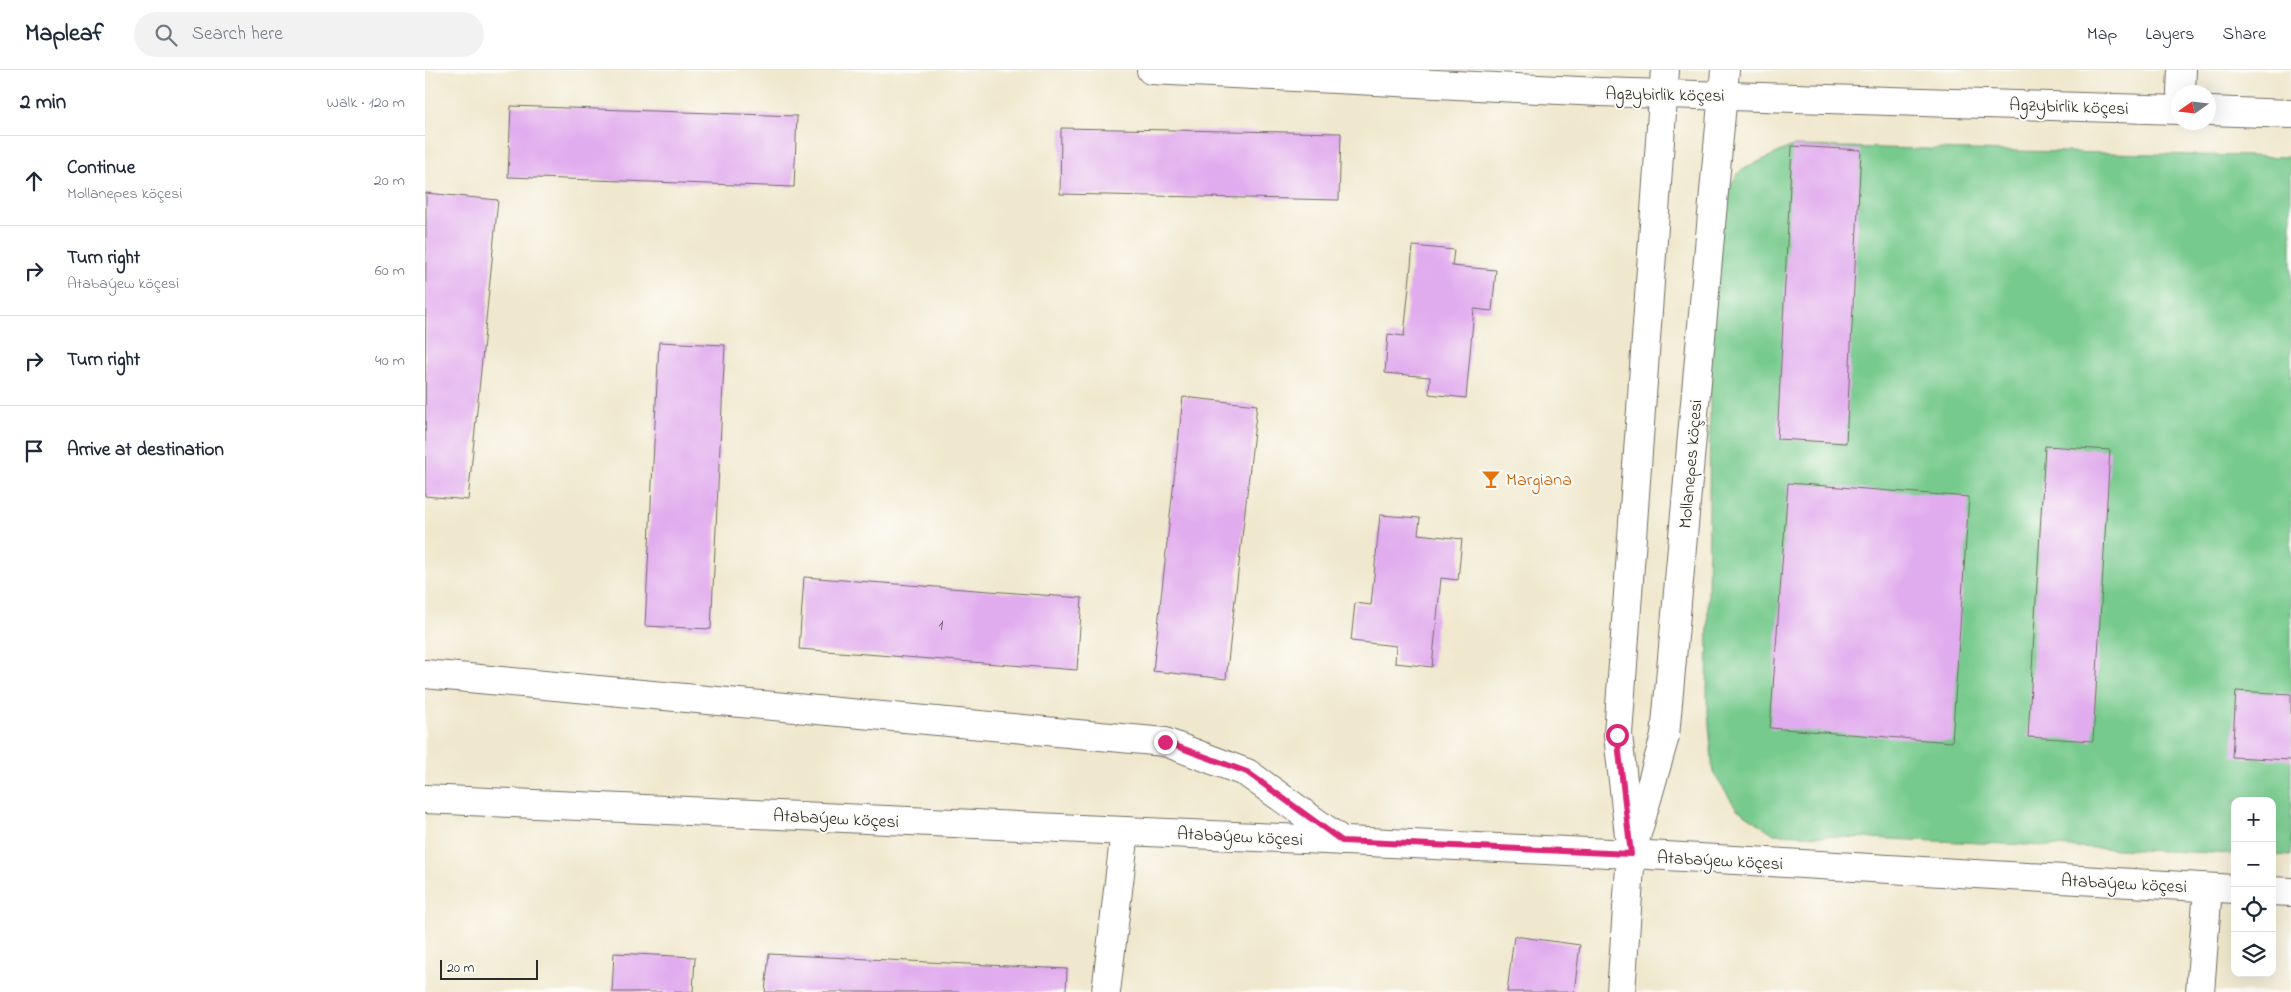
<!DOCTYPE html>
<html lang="en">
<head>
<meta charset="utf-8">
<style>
	body { margin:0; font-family:"Indie Flower",sans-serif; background:#f2f2f3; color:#1f2937 }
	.controls { position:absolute; right:15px; bottom:15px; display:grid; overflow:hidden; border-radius:10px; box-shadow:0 5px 20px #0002 }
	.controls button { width:45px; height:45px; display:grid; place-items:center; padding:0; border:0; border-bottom:1px solid #e0e1e3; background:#fff; color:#1f2937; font:25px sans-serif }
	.compass { position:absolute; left:1746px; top:15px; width:45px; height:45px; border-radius:50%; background:#fff; box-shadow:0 5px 20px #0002; rotate:256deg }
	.scale { position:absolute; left:15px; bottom:12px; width:98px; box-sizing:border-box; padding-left:5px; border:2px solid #2b2b2b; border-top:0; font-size:14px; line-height:18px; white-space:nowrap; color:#2b2b2b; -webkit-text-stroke:4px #fdfcf7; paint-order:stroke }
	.stop { position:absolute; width:15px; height:15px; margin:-11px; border:4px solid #db2777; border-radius:50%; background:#fff }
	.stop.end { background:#db2777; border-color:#fff; box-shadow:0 1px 5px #0008 }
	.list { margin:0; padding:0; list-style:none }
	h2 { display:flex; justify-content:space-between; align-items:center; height:65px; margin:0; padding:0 20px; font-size:21px }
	h2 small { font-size:16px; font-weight:400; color:#747a83 }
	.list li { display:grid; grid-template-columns:32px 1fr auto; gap:15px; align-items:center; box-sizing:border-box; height:90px; padding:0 20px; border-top:1px solid #e0e1e3 }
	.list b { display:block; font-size:19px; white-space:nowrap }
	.list p { margin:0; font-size:16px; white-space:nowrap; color:#747a83 }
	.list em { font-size:16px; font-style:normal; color:#747a83 }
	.icon { flex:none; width:28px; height:28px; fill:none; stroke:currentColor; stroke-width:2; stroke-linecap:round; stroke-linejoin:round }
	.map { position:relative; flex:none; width:1866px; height:922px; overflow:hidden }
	header { display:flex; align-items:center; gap:30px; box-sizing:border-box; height:70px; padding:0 25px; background:#fff; border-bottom:1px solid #e0e1e3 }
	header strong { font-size:24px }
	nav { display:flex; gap:28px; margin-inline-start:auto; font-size:18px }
	.search { width:350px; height:45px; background:#f2f2f3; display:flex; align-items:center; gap:12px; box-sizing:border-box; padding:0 18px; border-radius:28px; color:#747a83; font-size:19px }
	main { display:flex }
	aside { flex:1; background:#fff }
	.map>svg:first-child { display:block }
	.green { fill:#77ca8d; stroke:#517a5c }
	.building { fill:#e1acee }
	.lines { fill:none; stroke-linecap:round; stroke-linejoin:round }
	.minor-casing { stroke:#706d64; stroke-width:30 }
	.major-casing { stroke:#706d64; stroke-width:30 }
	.minor { stroke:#fff; stroke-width:28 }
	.major { stroke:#fff; stroke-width:28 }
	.route { stroke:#db2777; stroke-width:6 }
	.labels { text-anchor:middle; stroke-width:4; stroke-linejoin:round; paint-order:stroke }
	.number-label { font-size:15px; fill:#584b5c }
	.street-label { font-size:18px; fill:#2b2b2b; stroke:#fdfcf7 }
	.food-label { font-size:18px; fill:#c56008; stroke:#fdfcf7; text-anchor:start }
</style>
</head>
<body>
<header>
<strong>Mapleaf</strong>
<div class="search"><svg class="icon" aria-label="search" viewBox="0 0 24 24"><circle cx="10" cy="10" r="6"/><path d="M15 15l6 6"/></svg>Search here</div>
<nav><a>Map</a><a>Layers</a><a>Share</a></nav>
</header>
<main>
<aside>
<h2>2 min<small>Walk · 120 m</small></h2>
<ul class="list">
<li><svg class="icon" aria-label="ahead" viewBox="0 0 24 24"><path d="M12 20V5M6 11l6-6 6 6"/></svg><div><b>Continue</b><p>Mollanepes köçesi</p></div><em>20 m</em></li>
<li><svg class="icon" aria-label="right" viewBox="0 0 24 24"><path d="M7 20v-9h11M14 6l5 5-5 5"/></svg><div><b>Turn right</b><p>Atabaýew köçesi</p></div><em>60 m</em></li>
<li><svg class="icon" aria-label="right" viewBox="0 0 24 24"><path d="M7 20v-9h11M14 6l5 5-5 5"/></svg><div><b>Turn right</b></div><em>40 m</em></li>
<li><svg class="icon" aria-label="arrive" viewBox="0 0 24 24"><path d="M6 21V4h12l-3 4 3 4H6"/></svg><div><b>Arrive at destination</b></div></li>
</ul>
</aside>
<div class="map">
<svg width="1866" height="922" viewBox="0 0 1866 922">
	<rect width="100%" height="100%" fill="#fdfcf7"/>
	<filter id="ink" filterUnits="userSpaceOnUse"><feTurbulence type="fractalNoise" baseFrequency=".02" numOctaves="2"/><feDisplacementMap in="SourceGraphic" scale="10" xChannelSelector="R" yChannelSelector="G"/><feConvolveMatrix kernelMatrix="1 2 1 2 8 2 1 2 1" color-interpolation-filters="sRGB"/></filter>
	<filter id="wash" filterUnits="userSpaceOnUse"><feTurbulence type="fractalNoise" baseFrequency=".0096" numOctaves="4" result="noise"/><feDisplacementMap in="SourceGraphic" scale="20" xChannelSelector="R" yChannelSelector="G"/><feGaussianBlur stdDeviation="1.12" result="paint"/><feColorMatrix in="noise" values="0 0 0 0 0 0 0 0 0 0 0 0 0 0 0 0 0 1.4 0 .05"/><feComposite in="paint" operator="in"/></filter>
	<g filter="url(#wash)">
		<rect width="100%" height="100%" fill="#f0e8ce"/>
		<path class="green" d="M1367,76L1866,87V786L1847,785V731H1810V784L1349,764L1312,739L1288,703L1282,630L1287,141L1316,100Z"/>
		<g id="blocks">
			<g class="building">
				<path d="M86,36L372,46L369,117L83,107Z"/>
				<path d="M636,58L916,63L914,130L635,124Z"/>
				<path d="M1367,76L1436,80L1421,373L1352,369Z"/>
				<path d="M1,123L73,130L43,430L0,426Z"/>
				<path d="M988,176L1029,180L1027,196L1071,200L1067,241L1049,239L1041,328L1004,324L1005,307L960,303L963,264L979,266Z"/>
				<path d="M234,272L300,275L286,559L220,556Z"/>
				<path d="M758,327L832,335L801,609L728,601Z"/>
				<path d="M1620,376L1685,380L1668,671L1603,667Z"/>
				<path d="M1363,413L1544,427L1527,672L1345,658Z"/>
				<path d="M955,445L995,448L993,464L1037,469L1033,510L1016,508L1007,597L970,593L971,576L926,571L930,533L946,535Z"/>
				<path d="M379,507L657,528L652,600L374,579Z"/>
				<path d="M1811,621L1866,624V690L1807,687Z"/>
				<path d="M1089,866L1155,875L1149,922H1082Z"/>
				<path d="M189,883L270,887L268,922H187Z"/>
				<path d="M344,884L642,899L641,922H340Z"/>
			</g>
		</g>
	</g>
	<g filter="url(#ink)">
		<use href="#blocks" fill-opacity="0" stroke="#706d64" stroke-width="1"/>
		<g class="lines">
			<g class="minor-casing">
				<g id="minor">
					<path d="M726,0L1175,22L1754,40"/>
					<path d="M1756,22L1757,0"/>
					<path d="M1784,41L1866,44"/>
					<path d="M0,604L740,672L822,703L917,771"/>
					<path d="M1210,771L1240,666L1300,0"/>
					<path d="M681,922L700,761"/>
					<path d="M1196,922L1206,784L1193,665L1240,0"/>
					<path d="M1775,922L1783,818"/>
				</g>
			</g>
			<g class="major-casing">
				<g id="major">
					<path d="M0,729L1206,784L1810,819"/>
					<path d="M1847,821L1866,822"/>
				</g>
			</g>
			<use href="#minor" class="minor"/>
			<use href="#major" class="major"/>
		</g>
	</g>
	<g class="lines" filter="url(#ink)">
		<path class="route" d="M740,672L822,702L917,771L1206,784L1192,665"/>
	</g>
	<defs>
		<g id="bar-bare" transform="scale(1.5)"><path d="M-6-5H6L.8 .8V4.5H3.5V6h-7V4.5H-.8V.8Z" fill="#e8710a" stroke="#fdfcf7" stroke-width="2.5" paint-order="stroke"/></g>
	</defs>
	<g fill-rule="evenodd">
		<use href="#bar-bare" x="1066" y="409"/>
	</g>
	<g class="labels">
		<g class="number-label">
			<text x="516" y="559">1</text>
		</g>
		<g class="street-label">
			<text transform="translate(1240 24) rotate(1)" y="6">Agzybirlik köçesi</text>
			<text transform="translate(1644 36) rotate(2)" y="6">Agzybirlik köçesi</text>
			<text transform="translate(1265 394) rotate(-85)" y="6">Mollanepes köçesi</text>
			<text transform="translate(411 748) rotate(3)" y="6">Atabaýew köçesi</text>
			<text transform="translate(815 766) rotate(3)" y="6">Atabaýew köçesi</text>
			<text transform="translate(1295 790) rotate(3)" y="6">Atabaýew köçesi</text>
			<text transform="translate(1699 813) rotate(3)" y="6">Atabaýew köçesi</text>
		</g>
		<g class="food-label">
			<text x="1081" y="415">Margiana</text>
		</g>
	</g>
</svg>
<div class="controls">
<button>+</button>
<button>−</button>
<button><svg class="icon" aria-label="locate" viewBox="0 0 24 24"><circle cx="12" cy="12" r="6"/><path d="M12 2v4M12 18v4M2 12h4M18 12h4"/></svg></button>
<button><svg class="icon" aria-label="layers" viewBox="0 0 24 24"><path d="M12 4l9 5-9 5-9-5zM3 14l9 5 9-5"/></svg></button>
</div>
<svg class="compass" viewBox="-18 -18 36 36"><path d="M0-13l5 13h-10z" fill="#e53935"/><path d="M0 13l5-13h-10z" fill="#747a83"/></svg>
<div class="scale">20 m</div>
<div class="stop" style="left:1192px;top:665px"></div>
<div class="stop end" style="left:740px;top:672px"></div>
</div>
</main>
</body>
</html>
